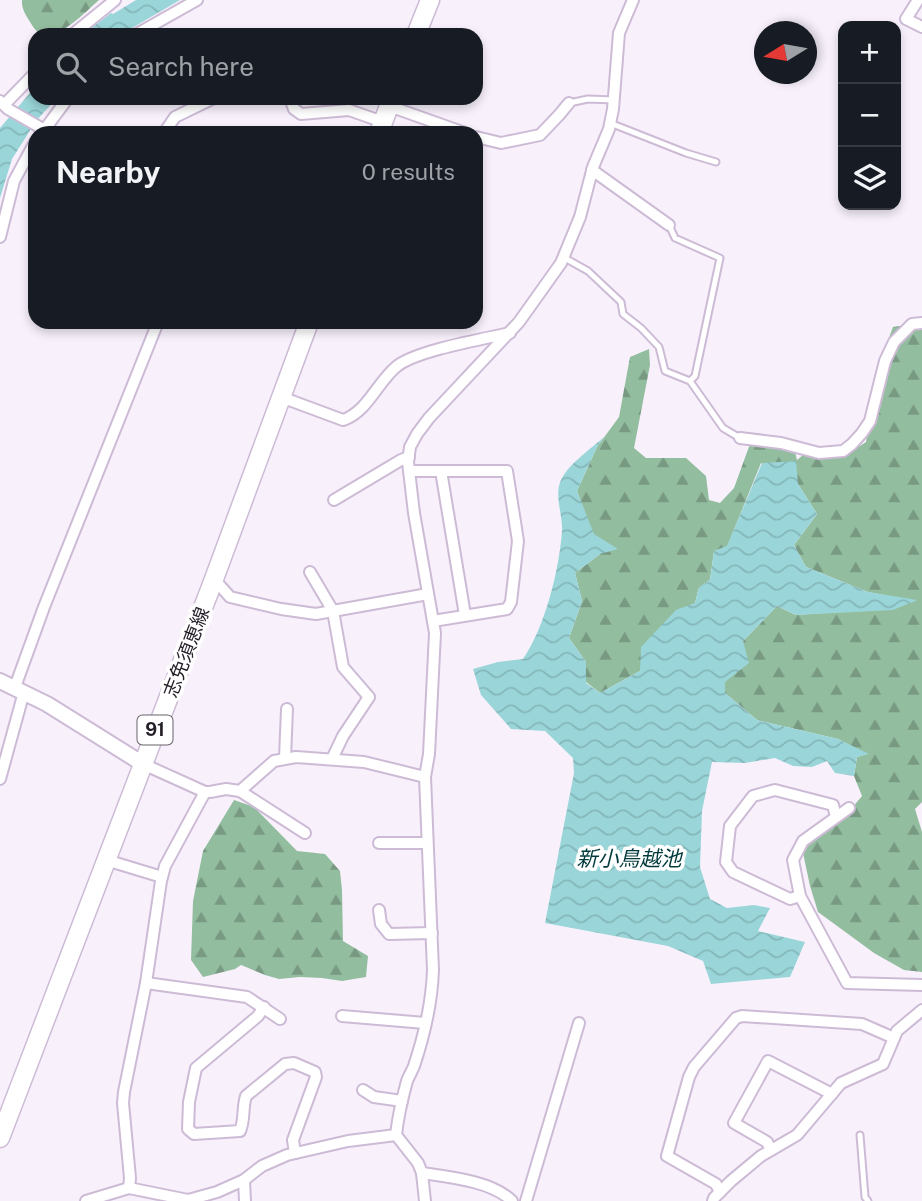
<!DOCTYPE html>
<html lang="en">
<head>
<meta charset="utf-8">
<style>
	body { margin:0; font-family:"Public Sans","Noto Sans JP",sans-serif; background:#242831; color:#f1f3f6 }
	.controls { position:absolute; right:21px; top:21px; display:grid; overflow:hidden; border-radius:14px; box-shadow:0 4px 10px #0003 }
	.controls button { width:63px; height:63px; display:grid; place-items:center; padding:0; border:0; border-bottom:2px solid #363941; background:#171b24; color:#f1f3f6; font:35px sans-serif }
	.compass { position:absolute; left:754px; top:21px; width:63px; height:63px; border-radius:50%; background:#171b24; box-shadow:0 4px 10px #0003; rotate:259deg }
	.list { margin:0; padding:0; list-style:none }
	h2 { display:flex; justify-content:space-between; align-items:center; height:91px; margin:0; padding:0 28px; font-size:30px }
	h2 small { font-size:23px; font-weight:400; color:#9ea1a6 }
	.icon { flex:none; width:38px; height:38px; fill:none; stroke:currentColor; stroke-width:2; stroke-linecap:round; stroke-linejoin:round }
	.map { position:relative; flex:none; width:922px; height:1201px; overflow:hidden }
	.search { position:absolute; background:#171b24; box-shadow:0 4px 10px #0003; left:28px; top:28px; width:455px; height:77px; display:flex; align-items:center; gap:18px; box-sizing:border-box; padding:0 24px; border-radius:21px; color:#9ea1a6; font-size:26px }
	.panel { position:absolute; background:#171b24; box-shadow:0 4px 10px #0003; left:28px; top:126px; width:455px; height:203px; border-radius:21px }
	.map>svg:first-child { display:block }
	.forest { fill:url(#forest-firs) }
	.water { fill:url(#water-waves) }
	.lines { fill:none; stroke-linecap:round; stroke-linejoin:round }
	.service-casing { stroke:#cdbbd6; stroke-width:9 }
	.minor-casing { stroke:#cdbbd6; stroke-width:14 }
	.tertiary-casing { stroke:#cdbbd6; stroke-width:18 }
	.primary-casing { stroke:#cdbbd6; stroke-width:21 }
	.service { stroke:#fff; stroke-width:5 }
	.minor { stroke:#fff; stroke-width:10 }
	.tertiary { stroke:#fff; stroke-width:14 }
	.primary { stroke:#fff; stroke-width:18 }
	.labels { text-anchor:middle; stroke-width:7; stroke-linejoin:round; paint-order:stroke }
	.shield { fill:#fff; stroke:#666268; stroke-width:2 }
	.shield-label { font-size:18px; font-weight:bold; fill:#241e28 }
	.street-label { font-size:19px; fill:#241e28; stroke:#fff }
	.water-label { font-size:21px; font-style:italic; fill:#003a3d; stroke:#fff }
</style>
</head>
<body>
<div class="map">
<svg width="922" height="1201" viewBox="0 0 922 1201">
	<defs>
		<pattern id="forest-firs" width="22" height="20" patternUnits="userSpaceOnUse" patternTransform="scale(1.75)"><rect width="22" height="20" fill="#93bd9f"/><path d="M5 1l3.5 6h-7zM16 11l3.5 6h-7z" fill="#789982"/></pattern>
		<pattern id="water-waves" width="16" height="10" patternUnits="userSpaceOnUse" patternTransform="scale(1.75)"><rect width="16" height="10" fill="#9ad6d9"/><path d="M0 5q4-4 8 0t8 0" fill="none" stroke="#85b7ba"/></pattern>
	</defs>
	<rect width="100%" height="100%" fill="#f8f1fc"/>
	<g class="forest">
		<path d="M22,0H99C84,13 48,53 32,25C27,17 21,9 22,0Z"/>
		<path d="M922,323V802L915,809L922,832V972L904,970L874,953L818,912L810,886L803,853L810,838L841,821L862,796L854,776L857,757L867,754L838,739L757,720L725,693V682L743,641L777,606L796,615L835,612L915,601L868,592L806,567L794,545L817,514L798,484L761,463L727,547L714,551L710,580L699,587L695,603L640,671L600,693L586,682V662L569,638L582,601L575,573L600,554L577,491L597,447L619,417L630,357L649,349L650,365L634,448L646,458H686L706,476L709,500L720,503L734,488L750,444L795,452L797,460L803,455L841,458L866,442L874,377L893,327Z"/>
		<path d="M234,800L254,807L297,851L325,854L340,871L342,890L343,941L368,956L366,977L342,981L322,978L300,977L279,979L265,975L241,965L235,969L203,977L191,960L193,901L203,851Z"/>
	</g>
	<g class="water">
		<path d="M136,0H180L120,35H82L111,13L113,14Z"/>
		<path d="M35,87V98H57L36,121L12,159L0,198V128Z"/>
		<path d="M604,437L597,447L577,491L594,534L618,549L600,554L575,573L582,601L569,638L586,662V683L600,693L640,671L641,647L676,610L695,603L699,587L710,580L714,551L727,546L762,463L796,461L798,484L817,514L794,545L806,567L868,592L917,600L893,610L796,615L777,606L743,641L749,663L725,682V693L757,720L838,739L869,754L857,757L854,776L835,773L827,761L812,767L793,766L775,758L745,763L712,762L702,811L700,867L710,899L727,908L754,905L770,908L758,931L805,942L790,977L711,984L703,961L668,946L545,923L574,773L573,758L545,731L511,729L481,695L473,669L498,662L523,659C545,627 559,571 562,531C563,514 553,494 562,478C570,463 592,448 604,437Z"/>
	</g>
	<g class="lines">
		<g class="service-casing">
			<g id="service">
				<path d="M569,103L588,99L614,100"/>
				<path d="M610,123L686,153L716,162"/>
				<path d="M563,257L588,271L621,302L623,314L641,328L659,347L665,371L690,381L695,376L720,258L675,238L669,225"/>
				<path d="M690,381L723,428L740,438"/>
				<path d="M860,1135L865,1197L868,1201"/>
			</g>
		</g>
		<g class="minor-casing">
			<g id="minor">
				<path d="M918,0L906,19L922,27"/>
				<path d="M72,35L115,0"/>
				<path d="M135,35L197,0"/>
				<path d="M290,98L294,109L301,114L349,110L383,122"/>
				<path d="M0,101L8,109L50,133"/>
				<path d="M4,105L35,73"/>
				<path d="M389,106L465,133"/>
				<path d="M42,133L68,98"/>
				<path d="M164,133L175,117L214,98"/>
				<path d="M476,137L501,143L540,135L559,115L569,103"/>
				<path d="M592,170L669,225"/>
				<path d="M0,237L14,181L35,142"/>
				<path d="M281,397L343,420C367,412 377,383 396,367C414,351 483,339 510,333"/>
				<path d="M740,438L781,443L819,453L843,451L852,444L862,433L870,421L885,361L894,342L912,324L922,323"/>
				<path d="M409,471H507L518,541L511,602L507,609L433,621"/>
				<path d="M441,471L465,615"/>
				<path d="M334,500L401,460L409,457"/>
				<path d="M310,572L333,611L343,667L369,697L343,736L332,759"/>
				<path d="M214,579L230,597L281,609L316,614L428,594"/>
				<path d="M15,687L44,607L158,322"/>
				<path d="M285,758L287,709"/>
				<path d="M143,764L205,792H210L226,789L240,791L274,761L296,757L364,762L425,777"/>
				<path d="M0,779L24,692"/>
				<path d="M240,791L305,833"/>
				<path d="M849,808L803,841L793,860L800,896L847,983L922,985"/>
				<path d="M379,843H427"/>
				<path d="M106,860L162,877"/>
				<path d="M800,896L790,899L733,872L726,862L730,826L753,796L775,790L833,805L836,817"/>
				<path d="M379,910L381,924L389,934L432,933"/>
				<path d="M146,983L247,997L280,1019"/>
				<path d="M264,1007L258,1016L196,1068L189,1102L188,1129L194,1134L240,1131C245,1120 242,1108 246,1096L285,1064L294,1063L315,1072L316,1077L293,1140L295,1153"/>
				<path d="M342,1016L425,1023"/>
				<path d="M363,1090L374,1097L402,1101"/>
				<path d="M396,1135C398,1117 402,1099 407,1081C409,1076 412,1071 414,1066C424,1036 432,1002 433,970L425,777L429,754L435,633L414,513L408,462L410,447L417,434L429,418L519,322L561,263L580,217L593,167L609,129L613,109L619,33L633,0"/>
				<path d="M396,1135L418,1163L422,1173L425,1201"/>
				<path d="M771,1150L767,1142L734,1123L768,1061L832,1094"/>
				<path d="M422,1173C449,1177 492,1181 512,1201"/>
				<path d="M244,1180L245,1201"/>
				<path d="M129,1188L130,1178L123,1103L124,1092L146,983L161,881L165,866L205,792"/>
				<path d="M720,1192L716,1184L667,1156L689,1077L694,1067L736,1018L742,1016L862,1024L894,1038"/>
				<path d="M86,1201L129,1188L188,1200L217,1192L244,1180L262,1166L287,1155L348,1141L396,1135"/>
				<path d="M526,1201L579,1023"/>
				<path d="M713,1201L714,1198L731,1181L761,1156L797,1135L841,1083L883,1064L897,1031L922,1010"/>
			</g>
		</g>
		<g class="tertiary-casing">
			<path id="tertiary" d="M0,681L47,704L143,764"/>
		</g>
		<g class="primary-casing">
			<g id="primary">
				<path d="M416,35L430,0"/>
				<path d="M379,133L392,98"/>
				<path d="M0,1138L214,579L309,322"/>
			</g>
		</g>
		<use href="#service" class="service"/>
		<use href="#minor" class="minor"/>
		<use href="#tertiary" class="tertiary"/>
		<use href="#primary" class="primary"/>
	</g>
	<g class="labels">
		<rect class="shield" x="137.5" y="715.5" width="35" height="29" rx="5"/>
		<g class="shield-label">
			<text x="155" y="736">91</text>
		</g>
		<g class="street-label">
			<text transform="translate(186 652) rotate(-69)" y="7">志免須恵線</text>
		</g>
		<g class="water-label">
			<text x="629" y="866">新小鳥越池</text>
		</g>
	</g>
</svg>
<div class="controls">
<button>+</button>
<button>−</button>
<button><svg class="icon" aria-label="layers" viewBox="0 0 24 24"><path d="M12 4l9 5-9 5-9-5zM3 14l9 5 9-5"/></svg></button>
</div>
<svg class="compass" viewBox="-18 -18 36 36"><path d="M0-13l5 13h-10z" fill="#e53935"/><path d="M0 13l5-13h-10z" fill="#9ea1a6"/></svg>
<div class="search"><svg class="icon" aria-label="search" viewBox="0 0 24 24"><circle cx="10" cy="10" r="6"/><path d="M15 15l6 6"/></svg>Search here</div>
<section class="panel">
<h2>Nearby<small>0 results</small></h2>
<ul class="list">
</ul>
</section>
</div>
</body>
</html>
